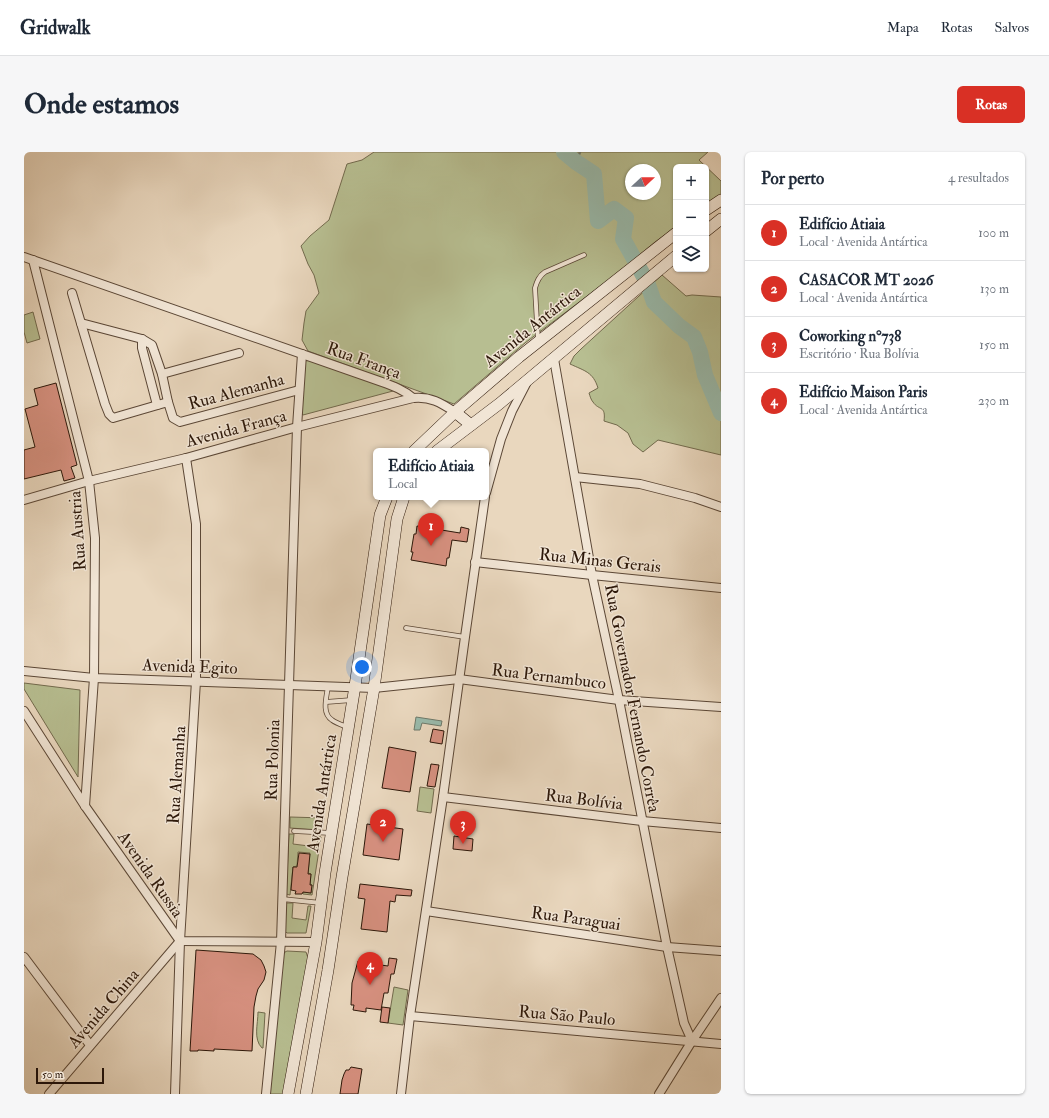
<!DOCTYPE html>
<html lang="pt">
<head>
<meta charset="utf-8">
<style>
	body { margin:0; font-family:"IM FELL Double Pica",serif; background:#f6f6f7; color:#1f2937 }
	.controls { position:absolute; right:12px; top:12px; display:grid; overflow:hidden; border-radius:6px; box-shadow:0 1px 3px #0004 }
	.controls button { width:36px; height:36px; display:grid; place-items:center; padding:0; border:0; border-bottom:1px solid #e0e1e3; background:#fff; color:#1f2937; font:20px sans-serif }
	.compass { position:absolute; left:601px; top:12px; width:36px; height:36px; border-radius:50%; background:#fff; box-shadow:0 1px 3px #0004; rotate:68deg }
	.scale { position:absolute; left:12px; bottom:10px; width:68px; box-sizing:border-box; padding-left:4px; border:2px solid #2c1709; border-top:0; font-size:11px; line-height:14px; white-space:nowrap; color:#2c1709; -webkit-text-stroke:3px #f1e5d5; paint-order:stroke }
	.you { position:absolute; left:338px; top:515px; width:14px; height:14px; margin:-10px; border:3px solid #fff; border-radius:50%; background:#1a73e8; box-shadow:0 0 0 6px #1a73e833 }
	.badge { display:grid; place-items:center; width:26px; height:26px; border-radius:50%; background:#d93025; color:#fff; font-size:13px; font-weight:700 }
	.pin { position:absolute; translate:-50% -33px; filter:drop-shadow(0 1px 2px #0008) }
	.pin::after { content:''; position:absolute; top:21px; width:14px; height:12px; background:inherit; clip-path:polygon(0 0,100% 0,50% 100%) }
	.popup { position:absolute; left:349px; top:296px; width:116px; height:52px; box-sizing:border-box; display:grid; place-content:center; border-radius:6px; background:#fff; filter:drop-shadow(0 1px 3px #0005); font-size:13px; white-space:nowrap; color:#747a83 }
	.popup b { font-size:15px; color:#1f2937 }
	.popup::after { content:''; position:absolute; left:50%; top:100%; margin-left:-8px; border:8px solid transparent; border-top-color:#fff }
	.list { margin:0; padding:0; list-style:none }
	h2 { display:flex; justify-content:space-between; align-items:center; height:52px; margin:0; padding:0 16px; font-size:17px }
	h2 small { font-size:13px; font-weight:400; color:#747a83 }
	.list li { display:grid; grid-template-columns:26px 1fr auto; gap:12px; align-items:center; box-sizing:border-box; height:56px; padding:0 16px; border-top:1px solid #e0e1e3 }
	.list b { display:block; font-size:15px; white-space:nowrap }
	.list p { margin:0; font-size:13px; white-space:nowrap; color:#747a83 }
	.list em { font-size:13px; font-style:normal; color:#747a83 }
	.icon { flex:none; width:22px; height:22px; fill:none; stroke:currentColor; stroke-width:2; stroke-linecap:round; stroke-linejoin:round }
	.map { position:relative; flex:none; width:697px; height:942px; overflow:hidden; border-radius:6px }
	header { display:flex; align-items:center; gap:24px; box-sizing:border-box; height:56px; padding:0 20px; background:#fff; border-bottom:1px solid #e0e1e3 }
	header strong { font-size:19px }
	nav { display:flex; gap:22px; margin-inline-start:auto; font-size:14px }
	.intro { display:flex; align-items:center; justify-content:space-between; box-sizing:border-box; height:96px; padding:0 24px }
	h1 { margin:0; font-size:28px }
	.button { padding:10px 18px; border-radius:6px; background:#d93025; color:#fff; font-size:14px; font-weight:700 }
	main { display:flex; gap:24px; padding:0 24px }
	aside { flex:1; background:#fff; border-radius:6px; box-shadow:0 1px 3px #0004 }
	.map>svg:first-child { display:block }
	.green { fill:#b7be91; stroke:#726a4d; fill-rule:evenodd }
	.water { fill:#99baab; stroke:#6d796a }
	.lines { fill:none; stroke-linecap:round; stroke-linejoin:round }
	.stream { stroke:#6d796a; stroke-width:2.5 }
	.river { stroke:#99baab; stroke-width:16 }
	.building { fill:#d6907f; stroke:#2c1709 }
	.lane-casing { stroke:#5b4736; stroke-width:5.5 }
	.street-casing { stroke:#5b4736; stroke-width:10 }
	.secondary-casing { stroke:#2c1709; stroke-width:12 }
	.lane { stroke:#f1e5d5; stroke-width:4 }
	.street { stroke:#f1e5d5; stroke-width:8 }
	.secondary { stroke:#f1e5d5; stroke-width:11 }
	.labels { text-anchor:middle; stroke-width:3; stroke-linejoin:round; paint-order:stroke }
	.street-label { font-size:17px; fill:#2c1709; stroke:#f1e5d5 }
</style>
</head>
<body>
<header>
<strong>Gridwalk</strong>
<nav><a>Mapa</a><a>Rotas</a><a>Salvos</a></nav>
</header>
<div class="intro"><h1>Onde estamos</h1><a class="button">Rotas</a></div>
<main>
<div class="map">
<svg width="697" height="942" viewBox="0 0 697 942">
	<rect width="100%" height="100%" fill="#e9d7be"/>
	<filter id="stains"><feTurbulence type="fractalNoise" baseFrequency=".005" numOctaves="4"/><feColorMatrix values="0 0 0 0 .2 0 0 0 0 .09 0 0 0 0 .02 0 0 0 .5 -.17"/></filter>
	<radialGradient id="worn" r=".72"><stop offset=".6" stop-color="#630" stop-opacity="0"/><stop offset="1" stop-color="#630" stop-opacity=".3"/></radialGradient>
	<g class="green">
		<path d="M350,0H684L675,8L697,29V42L682,53V15H652V75L631,90L591,123L501,191L430,252L284,199L278,188L280,171L282,159L295,141L290,123L284,112L277,94L286,84L305,68L323,12L338,8ZM607,18H631V42H607Z"/>
		<path d="M638,123L662,144L668,143L697,145V303L634,288L619,300L609,292L604,281L593,273L580,269C582,253 575,259 569,250C567,248 566,244 565,241L574,236C569,220 561,219 546,212L550,204L557,197Z"/>
		<path d="M9,160L16,187L3,191L0,180V163Z"/>
		<path d="M287,208L369,236V239L279,263L276,259L281,209Z"/>
		<path d="M0,531L56,538L54,625L0,537Z"/>
		<path d="M396,635L410,637L407,661L393,659Z"/>
		<path d="M266,665L300,666L298,677L296,678L266,676Z"/>
		<path d="M265,682H270L269,692L293,695L294,684L297,685L288,743L279,742V740L287,741L288,733L286,732L287,722L284,721L286,701L274,700L273,714L269,715L266,743L262,742Z"/>
		<path d="M262,751H269L268,766L282,768L284,754H287L282,781H263L261,779Z"/>
		<path d="M263,799L282,800L284,806L262,942H244L259,803L261,800Z"/>
		<path d="M370,835L384,838L379,873L364,871Z"/>
		<path d="M234,860L241,861L239,896H238C229,887 234,872 234,860Z"/>
	</g>
	<path class="water" d="M392,565L418,569L417,574L398,571L396,578H390Z"/>
	<g class="lines">
		<path class="stream" d="M552,10L556,0"/>
		<path class="river" d="M540,0L552,10L570,22L574,69L590,57L602,66L599,87L623,130L630,150L655,174L670,185L676,200L681,223L697,261"/>
	</g>
	<g class="building">
		<path d="M32,231L53,313L47,315L51,326L40,329L37,318L0,327V298L11,295L1,257L14,253L10,237Z"/>
		<path d="M393,374L436,381L437,375L445,377L443,390L428,388L425,406H423L422,414L387,408L389,400H387L390,382H392Z"/>
		<path d="M409,577L420,579L418,592L406,590Z"/>
		<path d="M365,595L392,600L386,640L358,636Z"/>
		<path d="M407,612L415,613L411,635L403,634Z"/>
		<path d="M343,672L379,677L375,708L339,703Z"/>
		<path d="M430,684L449,687L448,699L429,697Z"/>
		<path d="M275,701L286,702L284,722H287L286,733H288L287,741L279,740L278,742H271L272,739L267,738L269,715H273Z"/>
		<path d="M336,732L388,738L387,744L372,743L371,750L366,749L363,780L337,777L341,747L334,746Z"/>
		<path d="M172,798L229,802L237,808L240,814L242,820L240,828L234,837L232,844L230,855L228,899L190,897V899L174,898V899H166Z"/>
		<path d="M338,805L350,807V812L364,814L365,806L373,807L370,822H367L364,841H360L357,858L342,856V860L329,858L330,853H327L328,831L334,809L337,810Z"/>
		<path d="M358,855L366,856L364,871L356,870Z"/>
		<path d="M327,915L338,917L334,942H316L318,928L320,922L322,918H325Z"/>
	</g>
	<g class="lines">
		<g class="lane-casing">
			<g id="lane">
				<path d="M514,188L511,136C513,129 515,124 521,120L560,103"/>
				<path d="M382,476L441,485"/>
				<path d="M304,534C303,544 297,561 308,568C312,571 318,573 323,575"/>
				<path d="M302,550L328,548"/>
				<path d="M270,679L307,681"/>
				<path d="M258,747L297,751"/>
			</g>
		</g>
		<g class="street-casing">
			<g id="street">
				<path d="M0,105L358,230C369,234 380,238 389,246"/>
				<path d="M9,108L65,329L71,386L70,526L61,654"/>
				<path d="M48,141L81,252L85,262L89,266L144,250L149,266L156,270L275,238"/>
				<path d="M57,171L118,187L128,193L138,222L144,250"/>
				<path d="M118,187V196L133,253"/>
				<path d="M530,207L568,423L595,548L643,795L660,871L668,889"/>
				<path d="M138,222L215,201"/>
				<path d="M551,325L616,332L671,346L697,355"/>
				<path d="M462,341L477,287L488,259L502,232"/>
				<path d="M0,348L65,329L162,306L273,275L389,246C406,244 417,251 431,260"/>
				<path d="M451,410L568,423L697,436"/>
				<path d="M0,519L70,526L350,536L435,527L595,548L697,555"/>
				<path d="M0,559L61,654L156,789L292,790"/>
				<path d="M419,645L618,669L697,676"/>
				<path d="M402,759L643,795L697,799"/>
				<path d="M0,805L66,893"/>
				<path d="M386,864L697,892"/>
				<path d="M25,942L156,789"/>
				<path d="M151,942L156,789L172,529V372L162,306"/>
				<path d="M242,942L257,790L273,275L278,202"/>
				<path d="M377,942L386,864L419,645L441,485L461,345"/>
				<path d="M635,942L668,889L697,846"/>
			</g>
		</g>
		<g class="secondary-casing">
			<g id="secondary">
				<path d="M682,58L697,48"/>
				<path d="M682,79L697,67"/>
				<path d="M431,260L447,273"/>
				<path d="M390,299L431,260L495,205L652,81"/>
				<path d="M413,299L475,252L652,104"/>
				<path d="M264,942L292,790L301,721L331,534L356,363L363,345"/>
				<path d="M282,942L304,818L318,725L350,536L373,367L380,345"/>
			</g>
		</g>
		<use href="#lane" class="lane"/>
		<use href="#street" class="street"/>
		<use href="#secondary" class="secondary"/>
	</g>
	<g class="labels">
		<g class="street-label">
			<text transform="translate(508 174) rotate(-39)" y="6">Avenida Antártica</text>
			<text transform="translate(340 208) rotate(20)" y="6">Rua França</text>
			<text transform="translate(212 239) rotate(-15)" y="6">Rua Alemanha</text>
			<text transform="translate(212 276) rotate(-15)" y="6">Avenida França</text>
			<text transform="translate(53 379) rotate(-94)" y="6">Rua Austria</text>
			<text transform="translate(576 408) rotate(6)" y="6">Rua Minas Gerais</text>
			<text transform="translate(166 514) rotate(2)" y="6">Avenida Egito</text>
			<text transform="translate(525 524) rotate(7)" y="6">Rua Pernambuco</text>
			<text transform="translate(609 546) rotate(79)" y="6">Rua Governador Fernando Corrêa</text>
			<text transform="translate(248 608) rotate(-88)" y="6">Rua Polonia</text>
			<text transform="translate(152 623) rotate(-86)" y="6">Rua Alemanha</text>
			<text transform="translate(297 641) rotate(-81)" y="6">Avenida Antártica</text>
			<text transform="translate(560 647) rotate(7)" y="6">Rua Bolívia</text>
			<text transform="translate(127 722) rotate(55)" y="6">Avenida Russia</text>
			<text transform="translate(552 766) rotate(8)" y="6">Rua Paraguai</text>
			<text transform="translate(79 856) rotate(-49)" y="6">Avenida China</text>
			<text transform="translate(543 863) rotate(5)" y="6">Rua São Paulo</text>
		</g>
	</g>
	<rect width="100%" height="100%" filter="url(#stains)"/>
	<rect width="100%" height="100%" fill="url(#worn)"/>
</svg>
<div class="controls">
<button>+</button>
<button>−</button>
<button><svg class="icon" aria-label="layers" viewBox="0 0 24 24"><path d="M12 4l9 5-9 5-9-5zM3 14l9 5 9-5"/></svg></button>
</div>
<svg class="compass" viewBox="-18 -18 36 36"><path d="M0-13l5 13h-10z" fill="#e53935"/><path d="M0 13l5-13h-10z" fill="#747a83"/></svg>
<div class="scale">50 m</div>
<div class="you"></div>
<div class="pin badge" style="left:407px;top:394px">1</div>
<div class="popup"><b>Edifício Atiaia</b>Local</div>
<div class="pin badge" style="left:359px;top:690px">2</div>
<div class="pin badge" style="left:439px;top:692px">3</div>
<div class="pin badge" style="left:346px;top:833px">4</div>
</div>
<aside>
<h2>Por perto<small>4 resultados</small></h2>
<ul class="list">
<li><span class="badge">1</span><div><b>Edifício Atiaia</b><p>Local · Avenida Antártica</p></div><em>100 m</em></li>
<li><span class="badge">2</span><div><b>CASACOR MT 2026</b><p>Local · Avenida Antártica</p></div><em>130 m</em></li>
<li><span class="badge">3</span><div><b>Coworking n°738</b><p>Escritório · Rua Bolívia</p></div><em>150 m</em></li>
<li><span class="badge">4</span><div><b>Edifício Maison Paris</b><p>Local · Avenida Antártica</p></div><em>230 m</em></li>
</ul>
</aside>
</main>
</body>
</html>
